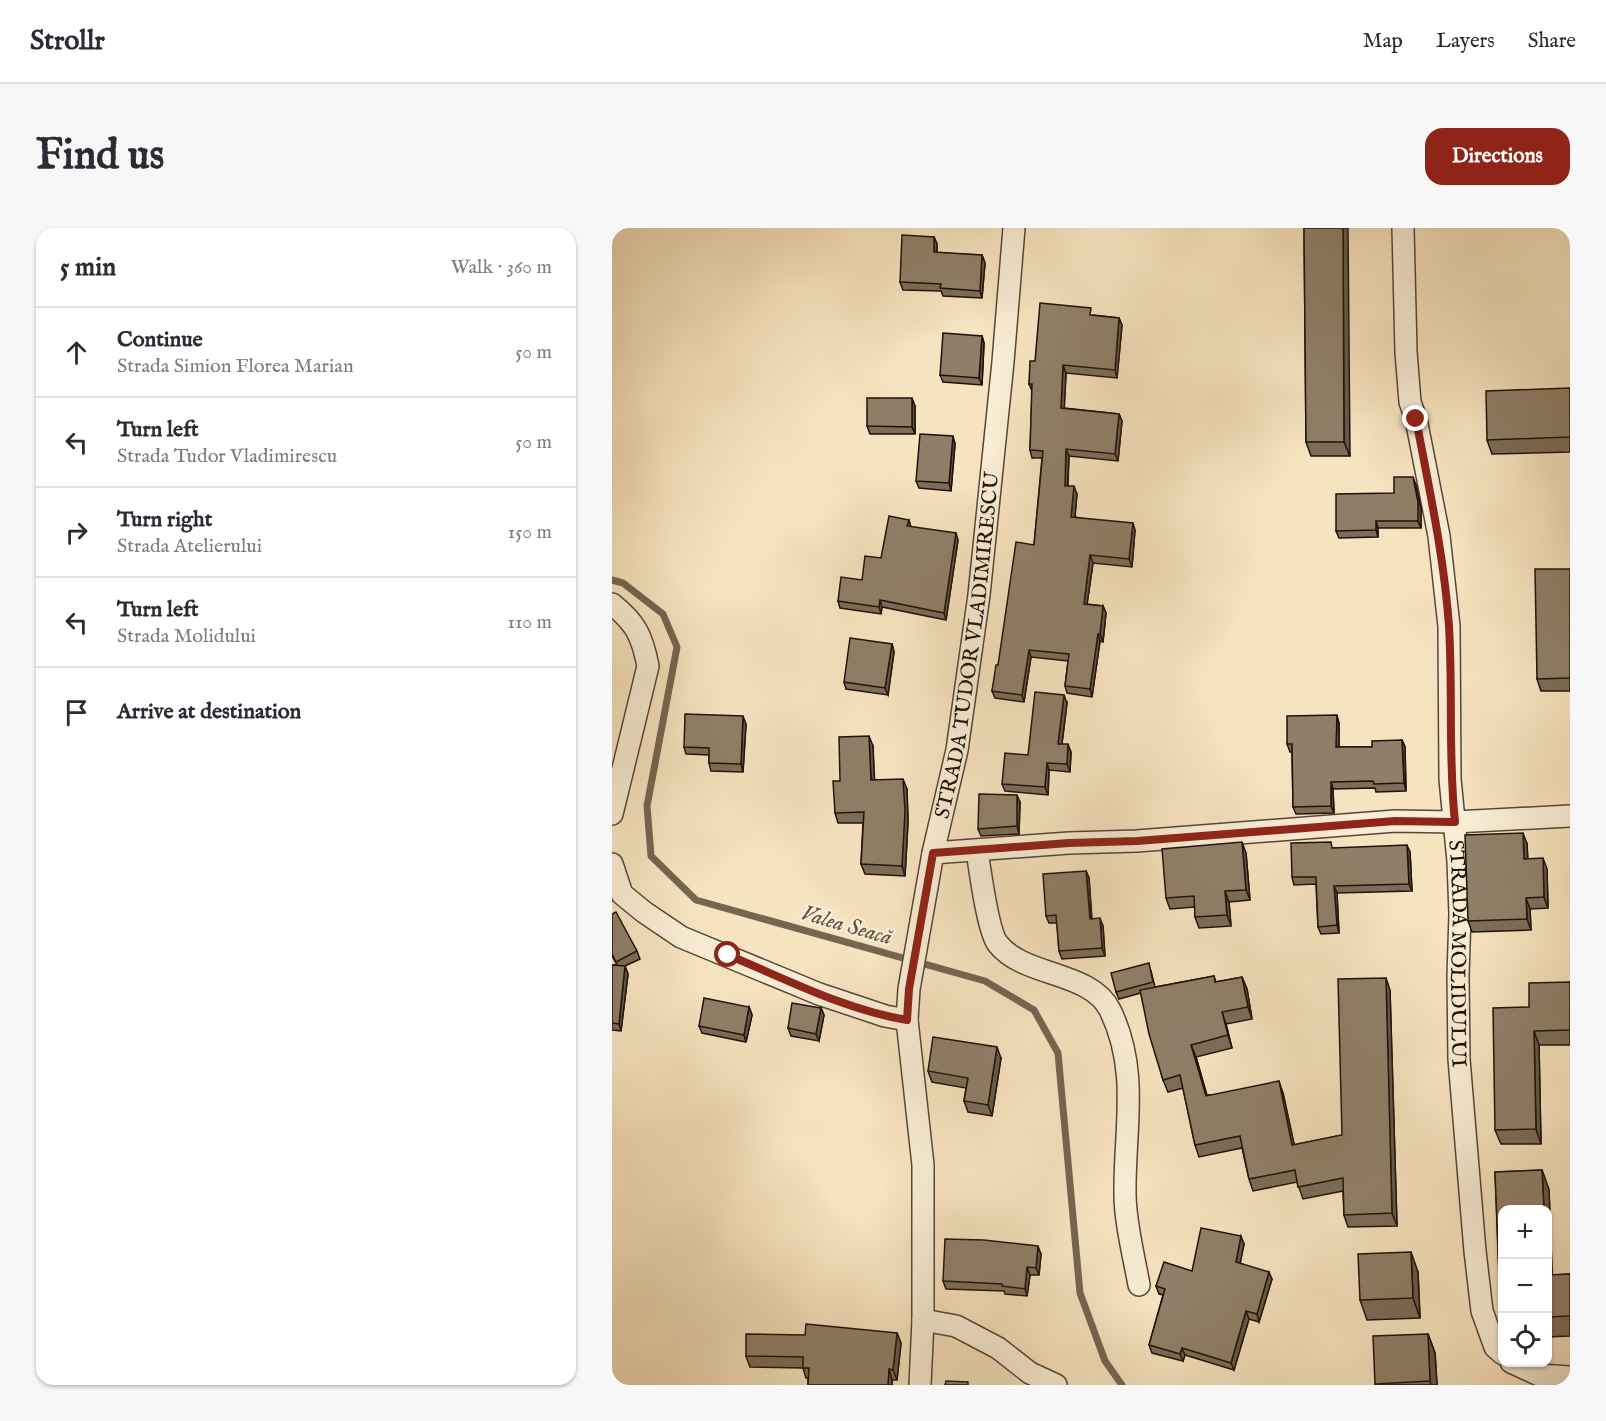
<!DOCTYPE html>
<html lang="en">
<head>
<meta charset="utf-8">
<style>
	body { margin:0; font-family:"IM FELL English",serif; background:#f7f7f7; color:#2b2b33 }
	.controls { position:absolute; right:18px; bottom:18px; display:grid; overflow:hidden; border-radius:12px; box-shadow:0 2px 4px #0004 }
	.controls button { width:54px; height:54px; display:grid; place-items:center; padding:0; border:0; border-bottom:2px solid #e1e1e2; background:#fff; color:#2b2b33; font:30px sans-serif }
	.stop { position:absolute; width:18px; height:18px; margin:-14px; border:4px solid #8f2418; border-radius:50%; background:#fff }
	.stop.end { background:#8f2418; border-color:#fff; box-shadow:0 2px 6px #0008 }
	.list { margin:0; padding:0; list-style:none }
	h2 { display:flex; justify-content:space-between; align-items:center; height:78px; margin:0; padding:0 24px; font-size:26px }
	h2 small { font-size:20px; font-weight:400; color:#7c7c81 }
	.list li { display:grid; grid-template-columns:39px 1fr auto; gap:18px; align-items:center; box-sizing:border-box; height:90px; padding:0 24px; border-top:2px solid #e1e1e2 }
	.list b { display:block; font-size:22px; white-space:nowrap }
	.list p { margin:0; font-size:20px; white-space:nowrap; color:#7c7c81 }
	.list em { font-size:20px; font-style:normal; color:#7c7c81 }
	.icon { flex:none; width:33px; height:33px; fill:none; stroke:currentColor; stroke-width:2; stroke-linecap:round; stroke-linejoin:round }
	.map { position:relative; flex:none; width:958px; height:1157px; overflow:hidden; border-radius:18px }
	header { display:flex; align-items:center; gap:36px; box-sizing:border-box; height:84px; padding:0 30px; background:#fff; border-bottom:2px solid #e1e1e2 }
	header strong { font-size:28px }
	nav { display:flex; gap:33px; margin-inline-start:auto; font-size:21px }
	.intro { display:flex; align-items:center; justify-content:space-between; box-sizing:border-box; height:144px; padding:0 36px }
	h1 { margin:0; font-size:42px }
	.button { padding:15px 27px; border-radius:18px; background:#8f2418; color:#fff; font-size:21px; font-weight:700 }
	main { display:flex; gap:36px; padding:0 36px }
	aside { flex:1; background:#fff; border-radius:18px; box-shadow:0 2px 4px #0004 }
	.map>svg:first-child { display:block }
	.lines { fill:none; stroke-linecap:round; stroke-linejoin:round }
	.stream { stroke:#756551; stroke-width:7 }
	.minor-casing { stroke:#564637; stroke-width:24 }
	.minor { stroke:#f9edd5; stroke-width:21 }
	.wall { fill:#7b6d59; stroke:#20120a; stroke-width:1.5 }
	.shaded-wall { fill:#645949; stroke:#20120a; stroke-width:1.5 }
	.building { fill:#8f7f68; stroke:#20120a; stroke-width:1.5 }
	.route { stroke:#8f2418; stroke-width:8 }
	.labels { text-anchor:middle; stroke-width:5; stroke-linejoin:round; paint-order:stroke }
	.street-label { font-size:21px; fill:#20120a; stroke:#f9edd5 }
	.water-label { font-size:22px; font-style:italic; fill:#5f5040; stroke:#f9edd5 }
</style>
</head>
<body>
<header>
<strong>Strollr</strong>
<nav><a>Map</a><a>Layers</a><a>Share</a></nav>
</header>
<div class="intro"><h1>Find us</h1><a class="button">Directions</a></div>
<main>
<aside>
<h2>5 min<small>Walk · 360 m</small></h2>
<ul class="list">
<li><svg class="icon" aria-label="ahead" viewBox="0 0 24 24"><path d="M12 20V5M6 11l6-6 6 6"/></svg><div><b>Continue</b><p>Strada Simion Florea Marian</p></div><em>50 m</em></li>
<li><svg class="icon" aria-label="left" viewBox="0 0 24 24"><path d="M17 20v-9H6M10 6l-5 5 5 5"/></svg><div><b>Turn left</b><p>Strada Tudor Vladimirescu</p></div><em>50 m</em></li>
<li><svg class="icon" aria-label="right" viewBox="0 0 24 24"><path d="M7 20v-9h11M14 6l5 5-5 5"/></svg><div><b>Turn right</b><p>Strada Atelierului</p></div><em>150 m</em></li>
<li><svg class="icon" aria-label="left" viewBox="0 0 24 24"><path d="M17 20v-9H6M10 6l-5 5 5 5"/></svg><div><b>Turn left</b><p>Strada Molidului</p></div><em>110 m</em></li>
<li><svg class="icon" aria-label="arrive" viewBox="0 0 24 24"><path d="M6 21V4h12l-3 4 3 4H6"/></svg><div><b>Arrive at destination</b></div></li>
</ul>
</aside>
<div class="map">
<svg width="958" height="1157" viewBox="0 0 958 1157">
	<rect width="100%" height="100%" fill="#f6e3bf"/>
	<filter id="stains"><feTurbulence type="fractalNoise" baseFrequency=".00333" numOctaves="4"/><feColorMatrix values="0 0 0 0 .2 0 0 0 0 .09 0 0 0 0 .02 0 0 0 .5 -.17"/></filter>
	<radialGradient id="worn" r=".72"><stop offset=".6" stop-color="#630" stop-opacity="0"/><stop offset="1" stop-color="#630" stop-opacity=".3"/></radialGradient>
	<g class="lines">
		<path class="stream" d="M0,352L11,355L51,386L65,419L35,578L39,628L84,672L373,753L422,782L446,825L468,1065L493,1133L510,1157"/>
		<g class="minor-casing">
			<g id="minor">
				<path id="s1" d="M791,0L794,124L798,174L804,191L827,308L837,398L838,551L846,633L848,686L846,748L847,831L863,1023L870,1083L883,1119L891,1126"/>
				<path d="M0,376C24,395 30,408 36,438L0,586"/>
				<path d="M365,623C368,642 376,704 386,716C412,749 479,743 498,782C528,843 512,903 513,966C513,994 522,1029 527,1057"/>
				<path d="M321,625L457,615L525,613L783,593L843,594L958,588"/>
				<path d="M0,636L10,666L32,684L69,709L207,766L273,788L295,792"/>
				<path d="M311,1092L344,1098L386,1120L418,1145L444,1157"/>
				<path d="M899,1134L927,1147L958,1149"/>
				<path id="s2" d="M308,1157L311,1092V937L295,792L297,761L321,625L345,522L367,367L391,134L402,0"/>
			</g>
		</g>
		<use href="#minor" class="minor"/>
	</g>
	<g class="wall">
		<path d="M692,0L738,228H699L694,214Z"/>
		<path d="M322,9L325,16V25L370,27L373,35L370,70L331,68L329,63L291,62L288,54Z"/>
		<path d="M481,87L507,90L510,97L505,150L454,145L452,180L507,186L510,193L506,233L457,228L456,258L465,266L463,289L523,302L520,339L481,335L475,376L491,378L494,385L491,414L488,413L480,469L455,465L453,458L456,433L419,429L412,474L383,470L380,463L386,437L422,317L430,230H420L418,222L420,163L417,156L423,133Z"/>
		<path d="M370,108L372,115L370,157L331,154L328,147Z"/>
		<path d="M958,160V224L880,226L875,212Z"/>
		<path d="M303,178V206H258L255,198Z"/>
		<path d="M343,216L339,263L307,260L304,253Z"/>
		<path d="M804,257L809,281V300H766V309L727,310L724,303Z"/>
		<path d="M297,292L299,299L346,312L334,392L270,379L269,386L228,380L226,373L250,352L269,330Z"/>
		<path d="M958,341V463H929L925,451Z"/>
		<path d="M280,416L282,424L276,467L234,461L232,454Z"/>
		<path d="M455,475L450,516L459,524L458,544L437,542L436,567L393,563L390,556L416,527Z"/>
		<path d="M727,495V519H760L790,512L793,519L794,563L764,564L763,560L721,561L722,585L684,586L681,579L680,524H678L675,516Z"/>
		<path d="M134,496L131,544L99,543L97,535V527L74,526L72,519Z"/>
		<path d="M261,518L262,552L295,561L296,594L293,648L253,646L249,636L251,595H226L223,585L228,553Z"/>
		<path d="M408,574L407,606L369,608L366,601Z"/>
		<path d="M915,616L916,631L935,641L936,680L918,681L919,702L860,704L856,693Z"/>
		<path d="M722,620L798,624L800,663L725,665L727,705L709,706L706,699L704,656L682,657L680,649Z"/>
		<path d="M634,625L638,672L617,674L619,698L587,700L583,689V679L558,681L554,670Z"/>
		<path d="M474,643L477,650L480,691L491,698L493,728L450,731L447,723L445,695H437L434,688Z"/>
		<path d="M0,686L25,723L28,731L13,738L16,746L9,803L0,802V737H5L0,728Z"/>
		<path d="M539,743L543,759L602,748L604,754L630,749L635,761L640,791L614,796L620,820L584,829L595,867L671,865L682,917L730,907L778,762L785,998L736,999L732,987L731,963L691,971L685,954L641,963L637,951L630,920L587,929L583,917L571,860L556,864L551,852L529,765L507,771L504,764Z"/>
		<path d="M958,754V817H927L929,916H889L883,902L917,779Z"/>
		<path d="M137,779L140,787L134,814L90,805L87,798Z"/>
		<path d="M209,780L212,787L207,813L179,808L176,800Z"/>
		<path d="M389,830L380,888L356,884L352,873L354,860L320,854L316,843Z"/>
		<path d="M930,942L937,962L940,1047L958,1046V1108L936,1109V981H891V1081L888,1073L883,944Z"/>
		<path d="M632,1016L628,1035L660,1051L647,1094L637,1091L622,1142L573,1127L571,1133L540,1125L537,1117L551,1067L547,1066L544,1058L580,1043Z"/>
		<path d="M429,1026L427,1047H418L415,1068L393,1066L392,1063L334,1061L331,1053Z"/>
		<path d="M806,1044L808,1090L755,1092L748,1072Z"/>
		<path d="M285,1105L289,1115L285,1152H280V1157H196V1150H194L191,1140L138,1139L134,1128L193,1107Z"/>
		<path d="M816,1106L823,1125L825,1157H764L763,1156Z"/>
	</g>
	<g class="shaded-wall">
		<path d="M731,0H736L738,228L732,214Z"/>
		<path d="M322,9L325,16L324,32L322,24Z"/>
		<path d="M370,27L373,35L370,70L368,63Z"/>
		<path d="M507,90L510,97L505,150L503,142Z"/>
		<path d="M370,108L372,115L370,157L367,150Z"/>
		<path d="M451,137L454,145L452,187L449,180Z"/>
		<path d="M300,170L303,178V206L300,199Z"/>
		<path d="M507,186L510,193L506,233L503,226Z"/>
		<path d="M341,208L343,216L339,263L337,255Z"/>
		<path d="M454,221L457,228L455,265L453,258Z"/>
		<path d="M801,249L804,257L809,281V300L806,293Z"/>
		<path d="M462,258L465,266L462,296L459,289Z"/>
		<path d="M764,293L766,300V309L764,302Z"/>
		<path d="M521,295L523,302L520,339L517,331Z"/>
		<path d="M344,305L346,312L334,392L332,385Z"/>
		<path d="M478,327L481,335L474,383L472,376Z"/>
		<path d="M268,372L270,379L269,386L267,379Z"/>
		<path d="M491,378L494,385L491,414L488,406Z"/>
		<path d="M486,406L488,413L480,469L478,461Z"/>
		<path d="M280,416L282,424L276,467L273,460Z"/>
		<path d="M417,422L419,429L412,474L410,467Z"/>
		<path d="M452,467L455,475L449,523L446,516Z"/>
		<path d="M725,487L727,495V527L724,519Z"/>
		<path d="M131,488L134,496L131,544L129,536Z"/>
		<path d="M257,508L261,518L263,562L259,552Z"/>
		<path d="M790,512L793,519L794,563L792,555Z"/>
		<path d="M456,516L459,524L458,544L455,536Z"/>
		<path d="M435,535L437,542L436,567L433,559Z"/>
		<path d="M291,551L295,561L296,594L293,648L290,638Z"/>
		<path d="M719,554L721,561L722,585L719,578Z"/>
		<path d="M405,567L408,574L407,606L405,598Z"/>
		<path d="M911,605L915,616L916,642L912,631Z"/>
		<path d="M630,614L634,625L638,672L634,662Z"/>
		<path d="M795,617L798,624L800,663L797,656Z"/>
		<path d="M931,630L935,641L936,680L932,669Z"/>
		<path d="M474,643L477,650L480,698L478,691Z"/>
		<path d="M722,658L725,665L727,705L725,697Z"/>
		<path d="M613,663L617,674L619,698L615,687Z"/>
		<path d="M914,670L918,681L919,702L915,691Z"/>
		<path d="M488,690L491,698L493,728L490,720Z"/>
		<path d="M13,738L16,746L9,803L7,796Z"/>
		<path d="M630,749L635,761L640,791L636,779Z"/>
		<path d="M774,750L778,762L785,998L780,985Z"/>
		<path d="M137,779L140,787L134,814L132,807Z"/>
		<path d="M209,780L212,787L207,813L204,806Z"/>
		<path d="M610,784L614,796L620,820L616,807Z"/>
		<path d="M922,803L927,817L929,916L924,901Z"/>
		<path d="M579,817L584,829L598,880L594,868Z"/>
		<path d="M385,819L389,830L380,888L376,877Z"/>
		<path d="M667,853L671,865L685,929L680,917Z"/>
		<path d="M930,942L937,962L941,1067L936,1052V981H932Z"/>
		<path d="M629,1008L632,1016L627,1041L624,1034Z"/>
		<path d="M426,1018L429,1026L427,1047L424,1040Z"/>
		<path d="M799,1024L806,1044L808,1090L801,1070Z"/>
		<path d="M415,1039L418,1047L415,1068L413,1061Z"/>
		<path d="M657,1044L660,1051L647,1094L645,1086Z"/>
		<path d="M634,1083L637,1091L622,1142L619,1135Z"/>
		<path d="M285,1105L289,1115L285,1152L281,1142Z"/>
		<path d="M816,1106L823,1125L825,1157H819L818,1153Z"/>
		<path d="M570,1120L573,1127L571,1133L568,1126Z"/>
		<path d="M277,1141L280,1152V1157H276Z"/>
	</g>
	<g class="building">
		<path d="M692,0H731L732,214H694Z"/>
		<path d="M290,7L322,9V24L370,27L368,63L328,60L329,56L288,54Z"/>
		<path d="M428,75L479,80L478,87L507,90L503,142L451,137L449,180L507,186L503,226L454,221L453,258H462L459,289L521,295L517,331L478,327L472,376L491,378L488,406H486L478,461L453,458L457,426L417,422L410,467L380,463L384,437H386L404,314L422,317L431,223L418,222L420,156H417L418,133H423Z"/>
		<path d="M331,105L370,108L367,150L328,147Z"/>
		<path d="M958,160V209L875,212L874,163Z"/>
		<path d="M255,170H300V199L255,198Z"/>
		<path d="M308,206L341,208L337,255L304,253Z"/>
		<path d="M782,249H801L806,274V293H764V302L724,303V266L782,265Z"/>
		<path d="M277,288L297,292L295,298L344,305L332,385L268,372L267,379L226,373L229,349L250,352L253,328L269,330Z"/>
		<path d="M923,341H958V450L925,451Z"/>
		<path d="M238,410L280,416L273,460L232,454Z"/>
		<path d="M423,464L452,467L446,516H456L455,536L435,535L433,559L390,556L393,525L416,527Z"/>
		<path d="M73,486L131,488L129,536L97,535V520L72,519Z"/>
		<path d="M725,487L724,519H760V513L790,512L792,555L762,556L761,553L719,554V578L681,579L680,516H675V488Z"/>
		<path d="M257,508L259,552L291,551L293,584L290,638L249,636L252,584L223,585L221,553H228L227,509Z"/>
		<path d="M367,566L405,567V598L366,601Z"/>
		<path d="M911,605L912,631L931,630L932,669L914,670L915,691L856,693L853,607Z"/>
		<path d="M630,614L634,662L613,663L615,687L583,689L582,668L554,670L550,621Z"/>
		<path d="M719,614L720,620L795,617L797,656L722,658L725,697L706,699L704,649H680L679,615Z"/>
		<path d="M474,643L478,691L488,690L490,720L447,723L444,687L434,688L431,646Z"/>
		<path d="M4,684L25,723L4,734L0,726V686Z"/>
		<path d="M537,735L541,754L504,764L499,745Z"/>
		<path d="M0,737L13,738L7,796L0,795Z"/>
		<path d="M602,748L603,754L630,749L636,779L610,784L616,807L579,817L594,868L667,853L680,917L730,907L726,751L774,750L780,985L732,987L731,950L686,959L683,942L637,951L628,908L583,917L568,847L551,852L537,806L528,762Z"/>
		<path d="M958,754V802L922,803L924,901L883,902L881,780L917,779V755Z"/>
		<path d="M92,770L137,779L132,807L87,798Z"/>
		<path d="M180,775L209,780L204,806L176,800Z"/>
		<path d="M321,809L385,819L376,877L352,873L356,850L316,843Z"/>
		<path d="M930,942L932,981H891V1073H888L883,944Z"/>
		<path d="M589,1000L629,1008L624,1034L657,1044L645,1086L634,1083L619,1135L570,1120L568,1126L537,1117L553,1061L544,1058L552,1034L580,1043Z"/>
		<path d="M333,1011L372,1012L426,1018L424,1040L415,1039L413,1061L390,1058V1056L331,1053Z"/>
		<path d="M799,1024L801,1070L748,1072L746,1026Z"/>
		<path d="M958,1046V1088L936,1089V1047Z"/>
		<path d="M194,1096L285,1105L281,1142L277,1141L276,1157H196L197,1140H191V1129L134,1128V1106L193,1107Z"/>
		<path d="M816,1106L818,1153L763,1156L761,1108Z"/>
		<path d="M334,1153L356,1154V1157H333Z"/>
	</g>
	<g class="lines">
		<path class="route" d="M116,727C174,751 233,782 295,792L297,761L321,625L457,615L525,613L783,593L843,594C836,529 841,464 837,398C832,328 817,260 804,191"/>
	</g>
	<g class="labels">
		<g class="street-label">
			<text dy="7" stroke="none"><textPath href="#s2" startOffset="746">STRADA TUDOR VLADIMIRESCU</textPath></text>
			<text dy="7" stroke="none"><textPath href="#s1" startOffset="730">STRADA MOLIDULUI</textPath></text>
		</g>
		<g class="water-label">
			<text transform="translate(235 696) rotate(16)" y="8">Valea Seacă</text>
		</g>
	</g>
	<rect width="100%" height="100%" filter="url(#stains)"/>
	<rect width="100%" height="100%" fill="url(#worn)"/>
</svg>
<div class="controls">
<button>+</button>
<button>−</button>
<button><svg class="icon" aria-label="locate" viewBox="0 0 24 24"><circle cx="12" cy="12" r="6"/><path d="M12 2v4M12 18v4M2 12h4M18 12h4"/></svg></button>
</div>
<div class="stop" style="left:116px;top:727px"></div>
<div class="stop end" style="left:804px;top:191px"></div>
</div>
</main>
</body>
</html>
